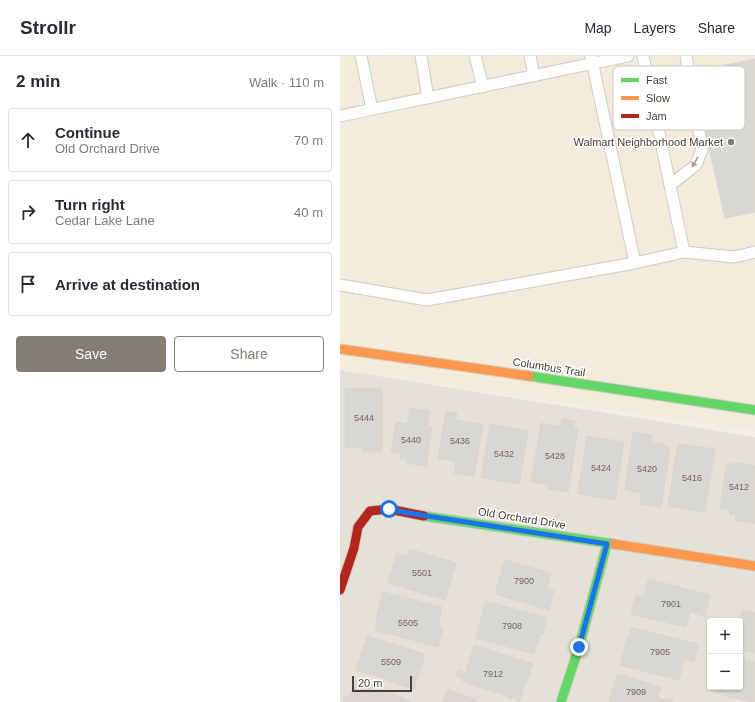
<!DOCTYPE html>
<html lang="en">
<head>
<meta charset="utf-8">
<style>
	body { margin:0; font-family:Arial,sans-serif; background:#f7f7f7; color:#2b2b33 }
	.controls { position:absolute; right:12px; bottom:12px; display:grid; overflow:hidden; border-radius:4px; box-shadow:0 1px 3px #0004 }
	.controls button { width:36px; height:36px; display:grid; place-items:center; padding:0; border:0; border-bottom:1px solid #e1e1e2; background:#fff; color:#2b2b33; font:20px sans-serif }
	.scale { position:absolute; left:12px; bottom:10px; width:60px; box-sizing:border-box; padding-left:4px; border:2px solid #464036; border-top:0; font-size:11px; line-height:14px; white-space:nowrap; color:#464036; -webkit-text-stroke:3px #fff; paint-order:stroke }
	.stop { position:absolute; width:12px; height:12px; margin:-9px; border:3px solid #1a73e8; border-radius:50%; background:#fff }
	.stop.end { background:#1a73e8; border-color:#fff; box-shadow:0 1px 4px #0008 }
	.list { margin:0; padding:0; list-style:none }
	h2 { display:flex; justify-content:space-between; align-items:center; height:52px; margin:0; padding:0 16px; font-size:17px }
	h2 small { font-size:13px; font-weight:400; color:#7c7c81 }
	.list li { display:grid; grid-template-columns:26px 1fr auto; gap:12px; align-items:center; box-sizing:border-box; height:64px; margin:0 8px 8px; padding:0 8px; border:1px solid #e1e1e2; border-radius:4px }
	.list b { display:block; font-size:15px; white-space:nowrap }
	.list p { margin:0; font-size:13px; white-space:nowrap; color:#7c7c81 }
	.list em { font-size:13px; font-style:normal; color:#7c7c81 }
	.actions { display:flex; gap:8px; padding:12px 16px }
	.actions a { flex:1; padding:9px 0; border:1px solid #827d75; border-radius:4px; text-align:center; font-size:14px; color:#827d75 }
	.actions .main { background:#827d75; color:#fff }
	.icon { flex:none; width:22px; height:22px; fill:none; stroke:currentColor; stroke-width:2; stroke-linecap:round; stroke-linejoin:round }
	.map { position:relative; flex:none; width:415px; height:646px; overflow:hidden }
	header { display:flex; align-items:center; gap:24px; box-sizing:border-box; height:56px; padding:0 20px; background:#fff; border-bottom:1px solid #e1e1e2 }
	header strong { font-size:19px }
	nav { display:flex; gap:22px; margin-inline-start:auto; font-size:14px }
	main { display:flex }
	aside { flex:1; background:#fff }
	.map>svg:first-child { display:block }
	.residential { fill:#e4e1d7; fill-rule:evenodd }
	.commercial { fill:#f3ebdc }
	.building { fill:#d9d7d2; stroke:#d8d6cf }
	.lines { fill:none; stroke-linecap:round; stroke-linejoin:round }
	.lane-casing { stroke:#cccbc5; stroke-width:13 }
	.fast-casing { stroke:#d0ccc0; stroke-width:11 }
	.slow-casing { stroke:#d0ccc0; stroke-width:11 }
	.jam-casing { stroke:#d0ccc0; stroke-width:11 }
	.lane { stroke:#fdfdfc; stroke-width:11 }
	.fast { stroke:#63d668; stroke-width:9 }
	.slow { stroke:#ff974d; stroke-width:9 }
	.jam { stroke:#b3261e; stroke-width:9 }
	.oneway { fill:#a29e99 }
	.route { stroke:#1a73e8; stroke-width:5 }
	.poi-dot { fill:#827d75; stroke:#fff; stroke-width:1.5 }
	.labels { text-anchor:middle; stroke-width:3; stroke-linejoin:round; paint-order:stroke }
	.number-label { font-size:9px; fill:#6c665e }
	.poi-label { font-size:11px; fill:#464036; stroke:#fff; text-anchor:end }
	.street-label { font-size:11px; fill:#464036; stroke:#fff }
	.key { fill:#fff; stroke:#c8c6c3; stroke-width:1 }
	.key-label { font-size:11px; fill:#464036 }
</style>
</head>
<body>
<header>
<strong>Strollr</strong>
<nav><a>Map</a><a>Layers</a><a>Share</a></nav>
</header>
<main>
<aside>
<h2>2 min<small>Walk · 110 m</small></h2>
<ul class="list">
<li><svg class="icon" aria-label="ahead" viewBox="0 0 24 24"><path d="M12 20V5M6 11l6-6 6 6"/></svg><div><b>Continue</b><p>Old Orchard Drive</p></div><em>70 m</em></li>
<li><svg class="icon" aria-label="right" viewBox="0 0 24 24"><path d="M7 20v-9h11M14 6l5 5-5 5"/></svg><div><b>Turn right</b><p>Cedar Lake Lane</p></div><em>40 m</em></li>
<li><svg class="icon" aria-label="arrive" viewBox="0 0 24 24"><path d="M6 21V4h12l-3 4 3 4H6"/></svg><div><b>Arrive at destination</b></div></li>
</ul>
<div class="actions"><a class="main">Save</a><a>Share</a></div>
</aside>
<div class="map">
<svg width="415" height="646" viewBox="0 0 415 646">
	<rect width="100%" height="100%" fill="#f0efe9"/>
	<path class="residential" d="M0,314L415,381V646H0ZM370,565H400V631H370Z"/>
	<path class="commercial" d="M0,0H415V375L0,314Z"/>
	<g class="building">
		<path d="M415,3V156L385,162L352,16Z"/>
		<path d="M5,332H42V396H22L23,391H5Z"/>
		<path d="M70,352L90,355L87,371H92L86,410L66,407L67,403L60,402L61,398L51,396L56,366L67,368Z"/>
		<path d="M106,355L117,357L116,364L143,369L134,421L114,417L116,405L98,402Z"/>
		<path d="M222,363L235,365L233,372L238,373L228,436L208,433L209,429L191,426L201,367L221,371Z"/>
		<path d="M150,368L188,375L179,428L141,422Z"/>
		<path d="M293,376L312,379L311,387L323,388V390L330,392L321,451L300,448L302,437L285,434Z"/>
		<path d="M247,380L284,386L275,444L238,438Z"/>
		<path d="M338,388L375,393L365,456L328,450Z"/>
		<path d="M387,407L398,409V407L415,410V468L395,464L396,459L389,458V454L380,452Z"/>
		<path d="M70,493L116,507L105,544L48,527L57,497L67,500Z"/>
		<path d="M165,504L211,517L207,532L214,535L209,554L155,538Z"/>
		<path d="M308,523L370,539L365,560L350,556L346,571L291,558L296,539L304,541Z"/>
		<path d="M43,536L102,551L100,559H101L98,570L103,572L98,591L35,574L38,563H36Z"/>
		<path d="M146,545L207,562L203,578H200L194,598L136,582Z"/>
		<path d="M402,554L415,557V597L400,593V565H397L398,562H400Z"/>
		<path d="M291,571L358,588L354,606L344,603L339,624L280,609L288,579L289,580Z"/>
		<path d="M27,580L85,598L74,633L47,625V623L41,621V622L16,614Z"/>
		<path d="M134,589L193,608L188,624H186L180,644L123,626V623L116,620L118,614L126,617Z"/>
		<path d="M400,602L415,606V646H410L377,637L378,631H400Z"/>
		<path d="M277,618L321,631L318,641L333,645L332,646H269Z"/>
		<path d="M16,624L70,644V646H3L5,640L9,642Z"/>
		<path d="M108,633L141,646H103Z"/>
	</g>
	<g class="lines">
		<g class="lane-casing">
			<g id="lane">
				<path d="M21,0L32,53"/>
				<path d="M81,0L88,42"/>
				<path d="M135,0L143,31"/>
				<path d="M190,0L194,20"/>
				<path d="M251,0L295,207L344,196"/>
				<path d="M303,0L344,196L394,201L415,196"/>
				<path d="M0,60L288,0"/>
				<path d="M330,129L356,109L362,93L346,0"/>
				<path d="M0,229L87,244L295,207"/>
			</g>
		</g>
		<g class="fast-casing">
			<g id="fast">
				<path d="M189,320L415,354"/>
				<path d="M84,460L274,488"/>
				<path d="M221,646L239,591L267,488"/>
			</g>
		</g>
		<g class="slow-casing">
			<g id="slow">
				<path d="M0,293L189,320"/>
				<path d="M274,488L415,510"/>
			</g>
		</g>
		<g class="jam-casing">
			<path id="jam" d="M0,534L14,492L18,471L30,455L49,453L84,460"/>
		</g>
		<use href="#lane" class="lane"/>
		<use href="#fast" class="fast"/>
		<use href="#slow" class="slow"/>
		<use href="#jam" class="jam"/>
	</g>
	<defs><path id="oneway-solid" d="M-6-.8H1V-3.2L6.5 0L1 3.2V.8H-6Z"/></defs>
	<use class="oneway" href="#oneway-solid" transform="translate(355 106) rotate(120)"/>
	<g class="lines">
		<path class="route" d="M49,453L68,457L267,488L239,591"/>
	</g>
	<circle class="poi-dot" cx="391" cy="86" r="4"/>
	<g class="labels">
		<g class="number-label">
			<text x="24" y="365">5444</text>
			<text x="71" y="387">5440</text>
			<text x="120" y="388">5436</text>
			<text x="164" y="401">5432</text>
			<text x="215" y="403">5428</text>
			<text x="261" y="415">5424</text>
			<text x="307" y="416">5420</text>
			<text x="352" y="425">5416</text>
			<text x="399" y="434">5412</text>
			<text x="82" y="520">5501</text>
			<text x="184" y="528">7900</text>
			<text x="331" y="551">7901</text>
			<text x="68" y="570">5505</text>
			<text x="172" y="573">7908</text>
			<text x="320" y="599">7905</text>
			<text x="51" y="609">5509</text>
			<text x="153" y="621">7912</text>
			<text x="296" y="639">7909</text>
		</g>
		<g class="poi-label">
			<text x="383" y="90">Walmart Neighborhood Market</text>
		</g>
		<g class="street-label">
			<text transform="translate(209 311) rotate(9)" y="4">Columbus Trail</text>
			<text transform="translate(182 462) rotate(9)" y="4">Old Orchard Drive</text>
		</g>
	</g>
	<rect x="273" y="10" width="132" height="64" rx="6" class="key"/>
	<rect x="281" y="22" width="18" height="4" fill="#63d668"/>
	<rect x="281" y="40" width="18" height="4" fill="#ff974d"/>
	<rect x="281" y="58" width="18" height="4" fill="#b3261e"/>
	<g class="key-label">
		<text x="306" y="28">Fast</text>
		<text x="306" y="46">Slow</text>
		<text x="306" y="64">Jam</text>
	</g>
</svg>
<div class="controls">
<button>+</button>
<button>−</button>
</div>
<div class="scale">20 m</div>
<div class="stop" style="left:49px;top:453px"></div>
<div class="stop end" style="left:239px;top:591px"></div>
</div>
</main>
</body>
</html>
